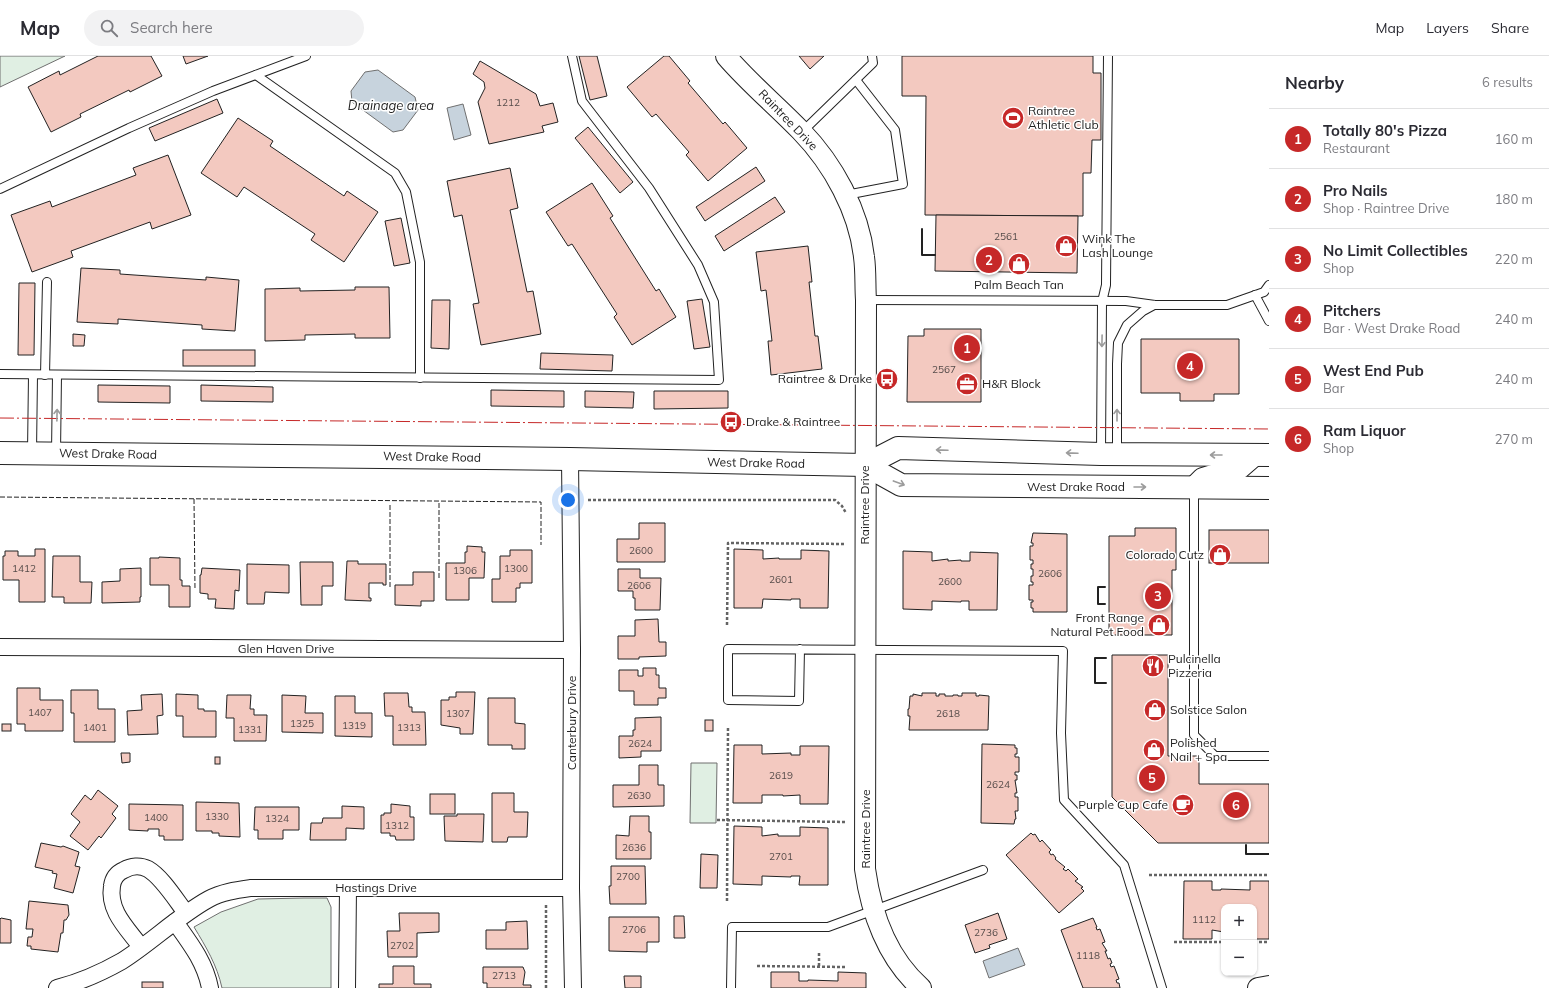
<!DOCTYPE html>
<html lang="en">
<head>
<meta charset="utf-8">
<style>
	body { margin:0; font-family:Mulish,sans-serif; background:#f2f2f3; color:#2b2b33 }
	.controls { position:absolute; right:12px; bottom:12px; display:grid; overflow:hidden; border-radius:8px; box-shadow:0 1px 3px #0004 }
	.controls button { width:36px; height:36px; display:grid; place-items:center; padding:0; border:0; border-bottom:1px solid #e1e1e2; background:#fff; color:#2b2b33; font:20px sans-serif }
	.you { position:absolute; left:568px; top:444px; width:14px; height:14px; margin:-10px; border:3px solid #fff; border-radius:50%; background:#1a73e8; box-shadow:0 0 0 6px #1a73e833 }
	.badge { display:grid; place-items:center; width:26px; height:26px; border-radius:50%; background:#c62828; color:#fff; font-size:13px; font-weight:700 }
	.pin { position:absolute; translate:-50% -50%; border:2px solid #fff; box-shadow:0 1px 4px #0006 }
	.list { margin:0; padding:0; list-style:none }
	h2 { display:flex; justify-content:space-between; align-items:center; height:52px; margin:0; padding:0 16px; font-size:17px }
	h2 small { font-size:13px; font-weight:400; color:#7c7c81 }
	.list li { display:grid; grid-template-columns:26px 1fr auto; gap:12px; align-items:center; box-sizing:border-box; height:60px; padding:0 16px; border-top:1px solid #e1e1e2 }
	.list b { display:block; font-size:15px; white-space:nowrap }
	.list p { margin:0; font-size:13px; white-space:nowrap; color:#7c7c81 }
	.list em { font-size:13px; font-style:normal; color:#7c7c81 }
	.icon { flex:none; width:22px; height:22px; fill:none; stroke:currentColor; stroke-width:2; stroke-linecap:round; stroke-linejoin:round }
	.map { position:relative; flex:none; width:1269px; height:932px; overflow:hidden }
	header { display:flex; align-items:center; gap:24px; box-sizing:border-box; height:56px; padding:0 20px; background:#fff; border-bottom:1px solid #e1e1e2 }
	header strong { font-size:19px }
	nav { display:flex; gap:22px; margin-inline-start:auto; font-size:14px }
	.search { width:280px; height:36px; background:#f2f2f3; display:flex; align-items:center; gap:10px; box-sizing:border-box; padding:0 14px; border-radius:22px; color:#7c7c81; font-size:15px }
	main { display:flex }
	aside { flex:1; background:#fff }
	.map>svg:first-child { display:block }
	.green { fill:#e0efe3; stroke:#6f6f6f }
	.water { fill:#c7d3dd; stroke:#6f6f6f }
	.building { fill:#f3c9c0; stroke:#222 }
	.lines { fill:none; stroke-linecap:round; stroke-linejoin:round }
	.service-casing { stroke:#222; stroke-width:10 }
	.minor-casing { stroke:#222; stroke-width:18 }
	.tertiary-casing { stroke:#222; stroke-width:22 }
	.primary-casing { stroke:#222; stroke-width:24 }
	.path { stroke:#646464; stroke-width:2.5; stroke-dasharray:3 2; stroke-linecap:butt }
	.service { stroke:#fff; stroke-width:8 }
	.minor { stroke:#fff; stroke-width:16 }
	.tertiary { stroke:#fff; stroke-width:20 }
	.primary { stroke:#fff; stroke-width:22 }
	.fence { stroke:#222; stroke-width:1; stroke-dasharray:5 2; stroke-linecap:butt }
	.wall { stroke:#222; stroke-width:2 }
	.power { stroke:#c62828; stroke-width:1; stroke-dasharray:14 3 2 3; stroke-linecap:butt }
	.oneway { stroke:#9c9c9c }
	.labels { text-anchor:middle; stroke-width:3; stroke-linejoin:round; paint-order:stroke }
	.number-label { font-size:10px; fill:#564c4a }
	.poi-label { font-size:12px; fill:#222; stroke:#fff; text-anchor:start }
	.street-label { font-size:12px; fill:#222; stroke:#fff }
	.water-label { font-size:13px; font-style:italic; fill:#222; stroke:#fff }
</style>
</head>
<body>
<header>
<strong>Map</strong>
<div class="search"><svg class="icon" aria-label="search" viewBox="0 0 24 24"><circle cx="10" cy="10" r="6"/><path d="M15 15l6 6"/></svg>Search here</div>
<nav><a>Map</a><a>Layers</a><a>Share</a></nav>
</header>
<main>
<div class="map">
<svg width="1269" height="932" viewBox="0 0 1269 932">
	<rect width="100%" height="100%" fill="#fff"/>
	<g class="green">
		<path d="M0,0H65L0,31Z"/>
		<path d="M691,707H717L716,767H690Z"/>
		<path d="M304,842H327L331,851V932H222C217,909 206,891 194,871L221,856L258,843Z"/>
	</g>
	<g class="water">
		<path d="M378,14L415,41L418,54L403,74L393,76L352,46L351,35L365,16Z"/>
		<path d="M463,48L471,79L454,84L447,52Z"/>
		<path d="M1018,892L1025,909L989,922L983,905Z"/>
	</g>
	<g class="building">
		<path d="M98,0H151L162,20L130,36L129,34L80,58L81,61L51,76L28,31L59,15L60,19Z"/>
		<path d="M183,0H208L186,8Z"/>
		<path d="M579,0H597L607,40L590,44Z"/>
		<path d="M664,0H669L690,25L688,27L723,68L725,66L747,92L708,125L686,99L689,96L656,58L652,61L627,31Z"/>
		<path d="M799,0H824L810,13Z"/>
		<path d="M902,0H1093V17H1101V84H1092L1091,117H1083V160L925,159L926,40H902Z"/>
		<path d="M480,5L536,38L540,50L553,47L558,66L542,70L544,76L489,88L478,46L485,32L484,26L473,18Z"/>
		<path d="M217,43L223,57L155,85L149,72Z"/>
		<path d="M238,62L273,85L270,90L344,140L347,135L378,156L344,206L311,184L315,178L244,131L237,141L201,117Z"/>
		<path d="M588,71L633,126L620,137L575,82Z"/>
		<path d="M168,99L191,159L152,173L150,166L71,195L73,201L32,216L11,159L50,145L52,151L136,119L133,112Z"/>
		<path d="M756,111L765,125L705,165L696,151Z"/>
		<path d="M510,112L518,152L510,154L527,236L533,235L541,278L481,289L473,248L479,247L462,159L454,161L447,125Z"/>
		<path d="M592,127L613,160L610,162L656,235L659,233L676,261L632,289L614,261L617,258L572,188L568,190L546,156Z"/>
		<path d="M775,141L785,156L724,195L715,180Z"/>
		<path d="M936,159L1078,160L1077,217L935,215Z"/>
		<path d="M401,162L410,207L394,210L385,165Z"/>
		<path d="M808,190L812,226H809L815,280H818L822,313L771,319L768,285H772L766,234L761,235L756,196Z"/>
		<path d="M81,212L120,214V218L206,224V221L239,224L235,275L202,273V269L118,263V268L77,266Z"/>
		<path d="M19,227H35L34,299H18Z"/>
		<path d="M355,231H389L390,282H355V278L305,279V284L265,285V233L300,232V235L355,234Z"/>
		<path d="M702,243L710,291L694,293L687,245Z"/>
		<path d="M432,244H450L449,293L431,292Z"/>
		<path d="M924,273H981V346H907L908,280H924Z"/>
		<path d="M73,278L85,279L84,290H73Z"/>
		<path d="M1141,283H1239V338H1214V345H1180V337H1141Z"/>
		<rect x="183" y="294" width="72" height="16"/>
		<path d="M541,297L613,299L612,315L540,313Z"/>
		<path d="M98,329L170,330V347L98,346Z"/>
		<path d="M201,329L273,331V346L201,345Z"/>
		<path d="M491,334L564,335V351L491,350Z"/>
		<path d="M585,335L634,336L633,352L585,351Z"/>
		<path d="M654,335H728V352L654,353Z"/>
		<path d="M639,467H665V506H617V483H639Z"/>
		<path d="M1135,472H1176V514H1172V579H1109V480H1135Z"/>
		<rect x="1209" y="474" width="60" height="33"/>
		<path d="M1033,477L1067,478V556H1033V552H1031V546H1033V544H1029V529H1033V526H1031V520H1033V513H1031V508H1033V504H1030V490H1033V487H1031Z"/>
		<path d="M467,490L482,491V496H485L484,522H469V544H446V507H465V496H467Z"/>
		<path d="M35,493H45V546H19V524H3V500H5V495H18V500H35Z"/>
		<path d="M734,493L763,494V503L779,502V503H801V494L829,495L828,552H800V543H791V544L763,543L762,552H734Z"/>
		<path d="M510,494H532V527H520V532H516V546H492V523H500V500H510Z"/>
		<path d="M903,495L932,496V505L948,503V505L961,504V505H970V496L998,497L997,554H969V545H961V546L932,545V554L903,553Z"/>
		<path d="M53,500H80V526H92L91,547H64V541H52Z"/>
		<path d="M159,501L180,502V524H182V530H190V551H169V529H150V502H159Z"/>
		<path d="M347,505H358V508H386V529H383V527H369V542H371V545L345,544Z"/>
		<path d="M300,506H333V530H322V549H301Z"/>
		<path d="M247,508L289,509V537L265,536L264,548H247Z"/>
		<path d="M141,512V541H140V546L102,547V526L120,525V513Z"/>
		<path d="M202,512L240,514L239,535L235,534L234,553L215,552L216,543H208V538L200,537V519H201Z"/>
		<path d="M618,513H640V522H661L660,554H635V542H633V535H618Z"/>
		<path d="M413,516H434V545H421V550L395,549V529H413Z"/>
		<path d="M658,563L659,586H666V600L639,601V603H618V580H635V564Z"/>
		<path d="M1112,599H1168V700H1199V728H1269V787H1158L1112,741Z"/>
		<path d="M643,612H656V619H659V632H666V642H658V649H634V635H619V614H638V620H643Z"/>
		<path d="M17,632H40V644H63V675H25V668H17Z"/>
		<path d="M71,634H98V653H115V686H74V657H71Z"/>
		<path d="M456,636H475L473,678H460V672L441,669V644H449V641H456Z"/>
		<path d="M384,637H408L409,651H412V656H425L426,689H393V660H385Z"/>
		<path d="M922,637H936V640H939V638H945V640H953V639H958V640H962V637H976V640H979V639L989,640L988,674H909L910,660H908V653H909L910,640H913V638L922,640Z"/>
		<path d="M162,638L163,659L157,660L158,678L128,679L127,655L142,654L141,639Z"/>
		<path d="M176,638L198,639V653H204V655H216V681H183V660H176Z"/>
		<path d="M227,639H251L250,653H254V659H267L266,685H234V662H226Z"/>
		<path d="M282,639L306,640L305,657H323V677L282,676Z"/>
		<path d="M335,640H355V657H372V681L335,680Z"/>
		<path d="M488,642H515V667L525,668V693H512V689H488Z"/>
		<path d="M661,661V695H641V701L619,702V680H633V674H635V662Z"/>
		<rect x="705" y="664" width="8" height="11"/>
		<rect x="2" y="668" width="9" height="7"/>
		<path d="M982,688L1015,689V692H1017V698H1015V701H1019V716H1015V719H1017V724H1015L1017,737H1015V741H1018V755H1015L1016,763H1015L1014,768L981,767Z"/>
		<path d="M734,689H762V698L791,697V699H800V690H829L828,748H800V739L783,740V739H762V747H733Z"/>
		<path d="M121,697H130V706L122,707Z"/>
		<rect x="215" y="701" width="5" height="7"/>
		<path d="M639,709H658V729H664V750L613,751V729H639Z"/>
		<path d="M98,734L118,750L112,758L116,762L101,782L99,780L88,794L70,780L80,766L71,758L85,739L91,744Z"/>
		<path d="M492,737H514V756H528L527,781H508L507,786H492Z"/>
		<rect x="430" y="738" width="25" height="20"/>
		<path d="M196,746L239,747L240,781L219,780V777H212V775H196Z"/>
		<path d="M129,748L183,749V784H164V780H159V773H148V775L129,774Z"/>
		<path d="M391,748L410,750V761H414V784H396L395,780H390V777H381V759H384V757H391Z"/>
		<path d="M342,750L364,751V773L346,772V784H310L311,767H322L323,762H342Z"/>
		<path d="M255,751H299V774H283V783H258V774H254Z"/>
		<path d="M457,758H484L483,786L445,785L444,760H457Z"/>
		<path d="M630,760H649V776H651V803H616V779L629,780Z"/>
		<path d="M734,770L762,771V780L778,778V780H800V771L828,772V829H799L800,820H791V821L762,820V829L733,828Z"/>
		<path d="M1031,777L1033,779L1035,778L1040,786L1042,784L1051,794L1049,796L1051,799L1053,798L1056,802L1055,803L1065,811L1063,813L1066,815L1068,813L1078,823L1075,825L1083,831L1081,832L1084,835L1059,857L1006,799Z"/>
		<path d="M41,787L61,791L63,790L79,796L75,810L80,811L73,837L54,832L57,818L52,817L53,815L35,811Z"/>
		<path d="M701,798L718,799L717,832H700Z"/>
		<path d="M611,810H645L646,848H610L609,830H611Z"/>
		<path d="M1184,825H1212V834H1221V833L1250,834V825H1269V883H1254V851H1224V876L1212,874V883H1183Z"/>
		<path d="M29,845L68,849L69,859L66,864H64L63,877H61L58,896L31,893V890H27L28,881H32L33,873H26Z"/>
		<path d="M399,857H439V876L417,877V901H388L387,875H400Z"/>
		<path d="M998,857L1007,883L989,889L990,892L975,897L965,869Z"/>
		<path d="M674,860H684L685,882H674Z"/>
		<path d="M609,861H659V886H647V896L609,895Z"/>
		<path d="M1,862L11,864V887H0V863Z"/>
		<path d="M1093,862L1097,871H1096L1097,874L1100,873L1105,886L1102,887L1107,895H1105L1108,903L1110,902L1112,907L1110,908L1111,911L1114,910L1119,923L1116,924L1117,927H1119L1120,932H1083L1061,874Z"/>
		<path d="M527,865L528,893H486V874H506V866Z"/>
		<path d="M393,910H414V928H431V932H379V928H393Z"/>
		<path d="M483,911H523L525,916L523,929H531V932H487V927H483Z"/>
		<path d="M771,916H799V925H808V924L838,925V916L866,917V932H771Z"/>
		<path d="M624,920H641V932H625Z"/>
		<rect x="142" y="926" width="21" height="6"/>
	</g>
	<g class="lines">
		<g class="service-casing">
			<g id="service">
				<path d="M256,19L395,117L406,136L420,206V322"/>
				<path d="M802,76L873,7L872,0"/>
				<path d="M0,133L129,72L213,35L306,0"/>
				<path d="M846,139L903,128L895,74L856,24"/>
				<path d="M1255,239L1269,265"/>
				<path d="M866,244L1126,245L1155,249H1227L1264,236L1269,229"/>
				<path d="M0,318L719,324L714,246L698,209L649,132L582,45L572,0"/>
				<path d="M45,319L47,226"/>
				<path d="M32,396L33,319"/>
				<path d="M56,397L57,319"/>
				<path d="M1101,397L1102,246L1106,229L1108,0"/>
				<path d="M1117,397V308L1118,287L1127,269L1143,255L1154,249"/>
				<path d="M1194,431V679L1215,700H1269"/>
				<path d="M800,593L799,645L728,644V593L1063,595L1061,677L1064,744L1124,809L1162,932"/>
				<path d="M731,932L732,871H828L983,814"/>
			</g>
		</g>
		<g class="minor-casing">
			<g id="minor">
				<path d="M570,403L572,594L571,832L573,932"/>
				<path d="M0,591L572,594"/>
				<path d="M175,866C190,887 205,906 210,932"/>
				<path d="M141,891C127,872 108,855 112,830C113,822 117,817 124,814C131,810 140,809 148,813C162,821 176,844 186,857"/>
				<path d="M57,932C80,926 101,917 122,905C152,886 178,860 209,843C222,836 237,834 251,832H571"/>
				<path d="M347,932L348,832"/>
			</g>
		</g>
		<g class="tertiary-casing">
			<g id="tertiary">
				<path d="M726,0C749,27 777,50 801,75C833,108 859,155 864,201C866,215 865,230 866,244L865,813C871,856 887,902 921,932"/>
				<path d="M1258,932L1269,930"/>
			</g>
		</g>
		<g class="primary-casing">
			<g id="primary">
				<path d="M0,397L570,403L865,409L898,392L1101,398L1269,399"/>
				<path d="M865,409L901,429L1269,432"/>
				<path d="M1198,428L1203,423L1239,412L1254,399"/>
			</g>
		</g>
		<g class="path">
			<path d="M588,444H835L842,450L846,457"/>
			<path d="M727,569L728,487L846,488"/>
			<path d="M717,764L845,766"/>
			<path d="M1149,819H1269"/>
			<path d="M727,845L728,670"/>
			<path d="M546,849V932"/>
			<path d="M1174,886H1224"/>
			<path d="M1254,886H1269"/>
			<path d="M819,897V910"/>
			<path d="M757,910L845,911"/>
		</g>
		<use href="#service" class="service"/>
		<use href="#minor" class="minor"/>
		<use href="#tertiary" class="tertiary"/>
		<use href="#primary" class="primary"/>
		<g class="fence">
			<path d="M0,441L541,446V489"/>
			<path d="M194,443L195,534"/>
			<path d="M439,522V445"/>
			<path d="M390,531V447"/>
		</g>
		<g class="wall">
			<path d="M922,173V199H935"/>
			<path d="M1105,531H1098V548H1105"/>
			<path d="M1106,602H1095V627H1106"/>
			<path d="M1246,789V798H1269"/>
		</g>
		<path class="power" d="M0,362L1269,373"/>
	</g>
	<defs><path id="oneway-shaft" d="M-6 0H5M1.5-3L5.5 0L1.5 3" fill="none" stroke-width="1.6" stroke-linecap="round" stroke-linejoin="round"/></defs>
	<g class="oneway">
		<use href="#oneway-shaft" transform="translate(1102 285) rotate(91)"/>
		<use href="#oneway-shaft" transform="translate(57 359) rotate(-89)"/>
		<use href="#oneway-shaft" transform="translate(1117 359) rotate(-90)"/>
		<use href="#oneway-shaft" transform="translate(942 394) rotate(-178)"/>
		<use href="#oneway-shaft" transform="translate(1072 397) rotate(-178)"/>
		<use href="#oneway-shaft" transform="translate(1216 399) rotate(-180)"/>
		<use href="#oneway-shaft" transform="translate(899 427) rotate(20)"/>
		<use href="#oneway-shaft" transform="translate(1140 431)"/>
	</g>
	<defs>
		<g id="stadium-disc" transform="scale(1.15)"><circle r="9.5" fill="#c62828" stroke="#fff"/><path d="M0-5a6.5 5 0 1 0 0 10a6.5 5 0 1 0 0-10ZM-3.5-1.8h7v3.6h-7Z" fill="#fff"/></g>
		<g id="shop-disc" transform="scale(1.15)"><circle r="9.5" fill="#c62828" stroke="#fff"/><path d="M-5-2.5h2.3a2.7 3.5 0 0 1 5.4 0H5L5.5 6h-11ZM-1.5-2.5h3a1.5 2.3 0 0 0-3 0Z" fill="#fff"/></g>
		<g id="bus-disc" transform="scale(1.15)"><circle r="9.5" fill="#c62828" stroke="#fff"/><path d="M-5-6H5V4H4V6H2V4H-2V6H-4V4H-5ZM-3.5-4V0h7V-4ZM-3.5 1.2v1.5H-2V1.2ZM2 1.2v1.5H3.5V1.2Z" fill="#fff"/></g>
		<g id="office-disc" transform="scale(1.15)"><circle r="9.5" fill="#c62828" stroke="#fff"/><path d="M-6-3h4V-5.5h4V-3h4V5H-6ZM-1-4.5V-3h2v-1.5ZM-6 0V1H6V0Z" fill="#fff"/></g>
		<g id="restaurant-disc" transform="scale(1.15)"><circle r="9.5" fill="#c62828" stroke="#fff"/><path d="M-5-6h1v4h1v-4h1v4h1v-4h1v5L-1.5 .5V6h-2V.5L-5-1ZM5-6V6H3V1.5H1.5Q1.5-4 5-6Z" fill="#fff"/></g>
		<g id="cafe-disc" transform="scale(1.15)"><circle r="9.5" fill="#c62828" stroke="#fff"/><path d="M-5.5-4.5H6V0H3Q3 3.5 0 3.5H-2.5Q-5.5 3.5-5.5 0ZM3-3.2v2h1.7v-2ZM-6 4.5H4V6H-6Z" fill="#fff"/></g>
	</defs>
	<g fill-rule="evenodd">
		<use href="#stadium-disc" x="1013" y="62"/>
		<use href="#shop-disc" x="1066" y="190"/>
		<use href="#shop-disc" x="1019" y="208"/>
		<use href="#bus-disc" x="887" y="323"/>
		<use href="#office-disc" x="967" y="328"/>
		<use href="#bus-disc" x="731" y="366"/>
		<use href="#shop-disc" x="1220" y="499"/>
		<use href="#shop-disc" x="1159" y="569"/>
		<use href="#restaurant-disc" x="1153" y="610"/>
		<use href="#shop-disc" x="1155" y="654"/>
		<use href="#shop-disc" x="1154" y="694"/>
		<use href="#cafe-disc" x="1183" y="749"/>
	</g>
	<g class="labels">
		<g class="number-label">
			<text x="508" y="50">1212</text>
			<text x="1006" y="184">2561</text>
			<text x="944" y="317">2567</text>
			<text x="641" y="498">2600</text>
			<text x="24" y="516">1412</text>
			<text x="516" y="516">1300</text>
			<text x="465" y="518">1306</text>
			<text x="1050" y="521">2606</text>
			<text x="781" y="527">2601</text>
			<text x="950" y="529">2600</text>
			<text x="639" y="533">2606</text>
			<text x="40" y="660">1407</text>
			<text x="458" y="661">1307</text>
			<text x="948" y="661">2618</text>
			<text x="302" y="671">1325</text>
			<text x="354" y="673">1319</text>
			<text x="95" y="675">1401</text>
			<text x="409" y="675">1313</text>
			<text x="250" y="677">1331</text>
			<text x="640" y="691">2624</text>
			<text x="781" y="723">2619</text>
			<text x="998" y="732">2624</text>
			<text x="639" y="743">2630</text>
			<text x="217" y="764">1330</text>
			<text x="156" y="765">1400</text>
			<text x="277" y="766">1324</text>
			<text x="397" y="773">1312</text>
			<text x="634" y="795">2636</text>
			<text x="781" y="804">2701</text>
			<text x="628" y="824">2700</text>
			<text x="1204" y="867">1112</text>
			<text x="634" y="877">2706</text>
			<text x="986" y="880">2736</text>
			<text x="402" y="893">2702</text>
			<text x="1088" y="903">1118</text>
			<text x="504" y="923">2713</text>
		</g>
		<g class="poi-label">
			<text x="1028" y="59">Raintree<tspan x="1028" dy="14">Athletic Club</tspan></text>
			<text x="1082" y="187">Wink The<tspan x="1082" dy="14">Lash Lounge</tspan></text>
			<text x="1019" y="233" text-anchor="middle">Palm Beach Tan</text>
			<text x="872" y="327" text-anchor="end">Raintree &amp; Drake</text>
			<text x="982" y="332">H&amp;R Block</text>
			<text x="746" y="370">Drake &amp; Raintree</text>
			<text x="1204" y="503" text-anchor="end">Colorado Cutz</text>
			<text x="1144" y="566" text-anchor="end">Front Range<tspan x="1144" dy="14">Natural Pet Food</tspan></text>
			<text x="1168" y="607">Pulcinella<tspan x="1168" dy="14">Pizzeria</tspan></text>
			<text x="1170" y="658">Solstice Salon</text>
			<text x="1170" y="691">Polished<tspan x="1170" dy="14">Nail + Spa</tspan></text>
			<text x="1168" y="753" text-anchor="end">Purple Cup Cafe</text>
		</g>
		<g class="street-label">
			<text transform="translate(788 64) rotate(46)" y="4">Raintree Drive</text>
			<text transform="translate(108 398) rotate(1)" y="4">West Drake Road</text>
			<text transform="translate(432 401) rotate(1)" y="4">West Drake Road</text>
			<text transform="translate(756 407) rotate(1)" y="4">West Drake Road</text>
			<text x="1076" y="435">West Drake Road</text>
			<text transform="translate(865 449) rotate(-90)" y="4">Raintree Drive</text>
			<text x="286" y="597">Glen Haven Drive</text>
			<text transform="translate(572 667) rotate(-90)" y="4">Canterbury Drive</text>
			<text transform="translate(866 773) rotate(-90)" y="4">Raintree Drive</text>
			<text x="376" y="836">Hastings Drive</text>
		</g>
		<g class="water-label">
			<text x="391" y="54">Drainage area</text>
		</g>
	</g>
</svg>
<div class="controls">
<button>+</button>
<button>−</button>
</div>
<div class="you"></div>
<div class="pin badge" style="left:967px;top:292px">1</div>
<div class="pin badge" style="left:989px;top:204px">2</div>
<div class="pin badge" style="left:1158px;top:540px">3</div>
<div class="pin badge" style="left:1190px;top:310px">4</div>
<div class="pin badge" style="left:1152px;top:722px">5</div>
<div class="pin badge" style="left:1236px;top:749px">6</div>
</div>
<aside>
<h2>Nearby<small>6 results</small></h2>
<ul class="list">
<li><span class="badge">1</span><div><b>Totally 80's Pizza</b><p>Restaurant</p></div><em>160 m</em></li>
<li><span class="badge">2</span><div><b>Pro Nails</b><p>Shop · Raintree Drive</p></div><em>180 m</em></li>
<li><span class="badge">3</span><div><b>No Limit Collectibles</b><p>Shop</p></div><em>220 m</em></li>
<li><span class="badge">4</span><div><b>Pitchers</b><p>Bar · West Drake Road</p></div><em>240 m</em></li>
<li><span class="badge">5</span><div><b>West End Pub</b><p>Bar</p></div><em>240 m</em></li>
<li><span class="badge">6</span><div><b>Ram Liquor</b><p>Shop</p></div><em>270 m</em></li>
</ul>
</aside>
</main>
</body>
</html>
